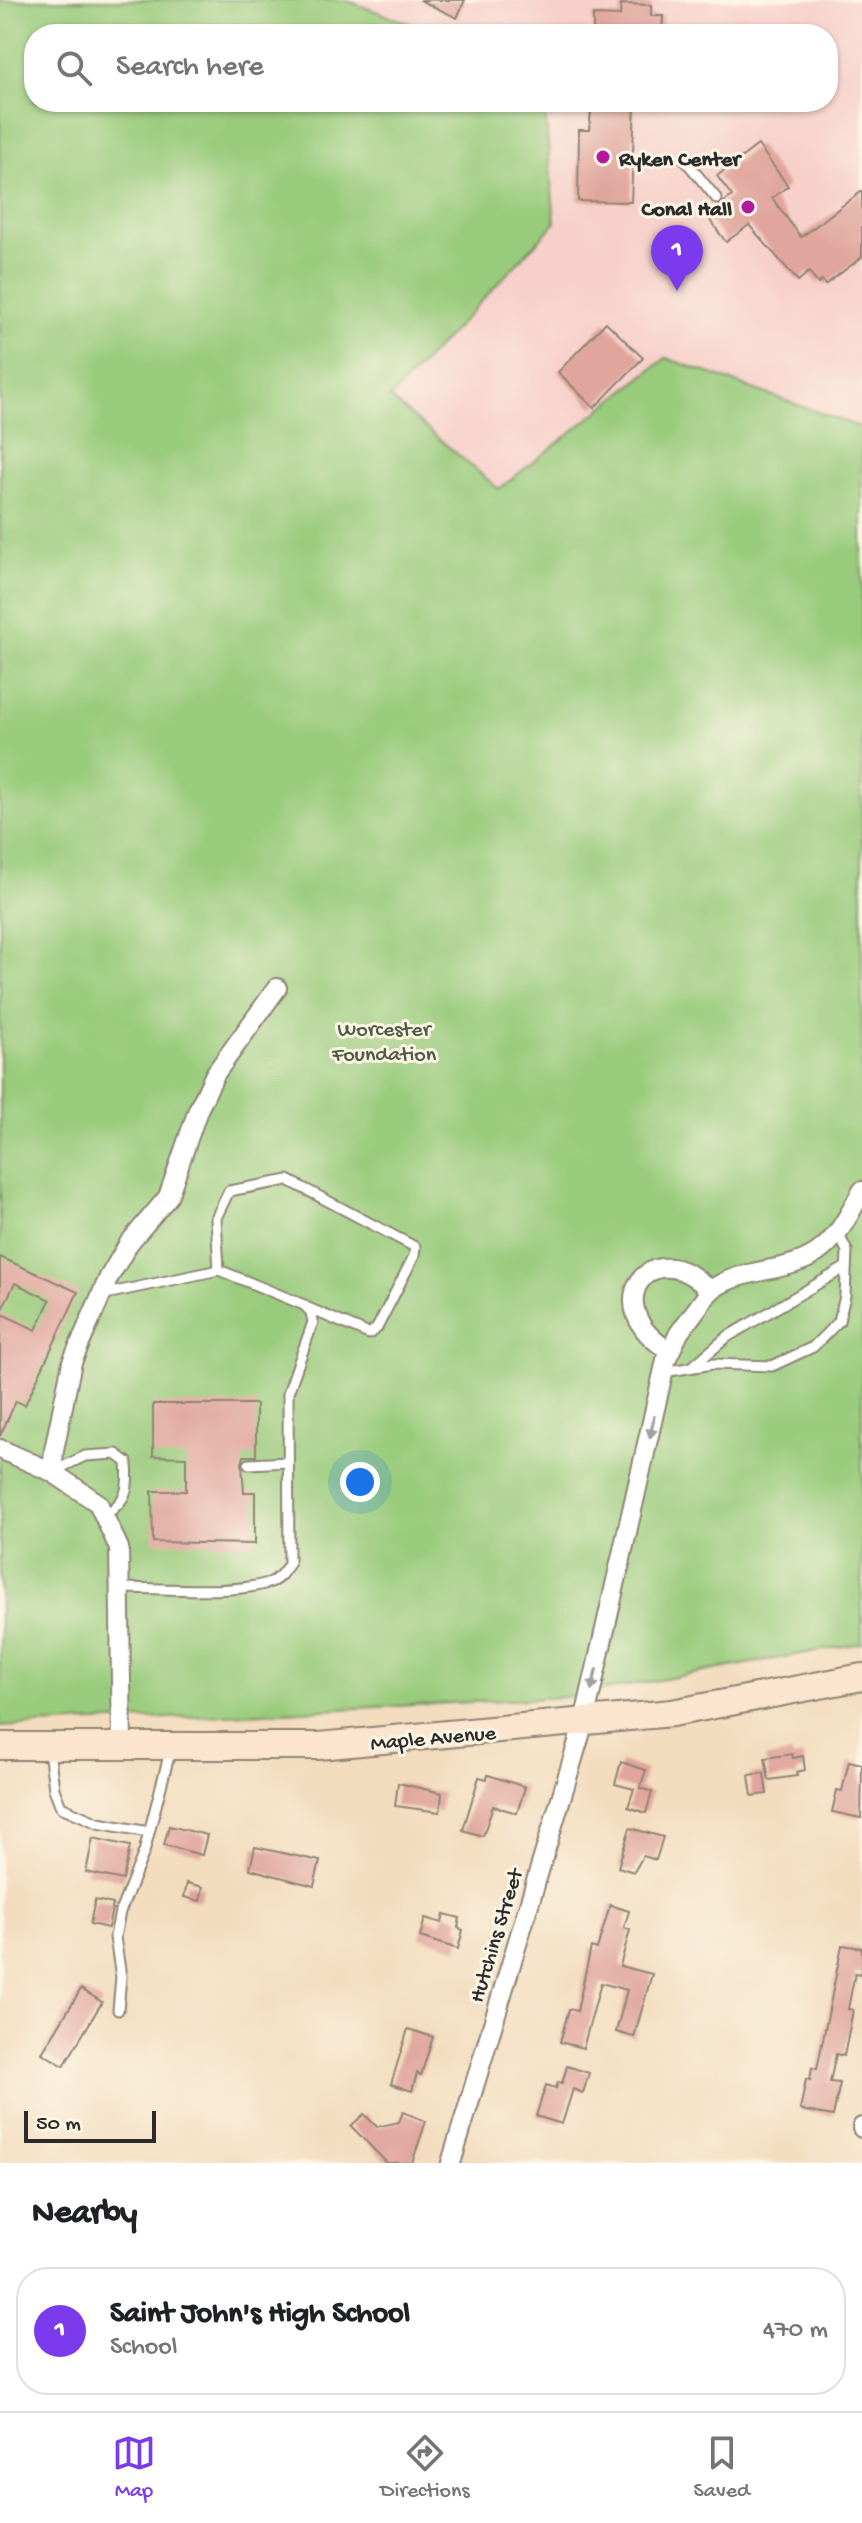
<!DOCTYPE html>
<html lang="en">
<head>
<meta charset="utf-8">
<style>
	body { margin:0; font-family:"Gochi Hand",sans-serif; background:#f2f2f2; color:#202124 }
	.scale { position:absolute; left:24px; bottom:20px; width:132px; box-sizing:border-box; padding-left:8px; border:4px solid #2b2b2b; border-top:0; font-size:22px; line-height:28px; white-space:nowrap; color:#2b2b2b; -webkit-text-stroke:6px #fcf5e5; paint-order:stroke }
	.you { position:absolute; left:360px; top:1482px; width:28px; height:28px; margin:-20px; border:6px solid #fff; border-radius:50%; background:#1a73e8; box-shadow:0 0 0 12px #1a73e833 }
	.badge { display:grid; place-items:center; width:52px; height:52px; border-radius:50%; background:#7c3aed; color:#fff; font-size:26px; font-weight:700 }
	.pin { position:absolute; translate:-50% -66px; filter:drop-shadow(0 2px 4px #0008) }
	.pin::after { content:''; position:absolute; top:42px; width:28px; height:24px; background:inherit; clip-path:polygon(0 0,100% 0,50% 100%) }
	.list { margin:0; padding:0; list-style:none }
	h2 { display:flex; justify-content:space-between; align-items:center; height:104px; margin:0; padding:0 32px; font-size:34px }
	h2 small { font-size:26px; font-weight:400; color:#757577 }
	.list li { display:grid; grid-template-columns:52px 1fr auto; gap:24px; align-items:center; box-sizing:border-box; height:128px; margin:0 16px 16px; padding:0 16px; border:2px solid #e0e0e0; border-radius:32px }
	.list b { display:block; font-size:30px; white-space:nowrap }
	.list p { margin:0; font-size:26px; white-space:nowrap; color:#757577 }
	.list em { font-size:26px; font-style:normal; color:#757577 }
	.icon { flex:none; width:44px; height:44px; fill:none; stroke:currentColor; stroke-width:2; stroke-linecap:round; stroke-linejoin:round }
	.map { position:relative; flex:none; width:862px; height:2163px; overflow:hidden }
	.search { position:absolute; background:#fff; box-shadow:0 2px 6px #0004; left:24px; right:24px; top:24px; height:88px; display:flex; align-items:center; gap:20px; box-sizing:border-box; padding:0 28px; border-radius:32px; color:#757577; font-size:30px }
	.sheet { height:248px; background:#fff }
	nav { display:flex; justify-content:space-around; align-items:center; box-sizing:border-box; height:112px; border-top:2px solid #e0e0e0; background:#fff; font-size:22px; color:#757577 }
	nav a { display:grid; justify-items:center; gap:4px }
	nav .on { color:#7c3aed }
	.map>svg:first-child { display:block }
	.built { fill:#f7d0ca }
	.green { fill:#99cb7b; stroke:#627b53; stroke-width:2 }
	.building { fill:#e0a59c; fill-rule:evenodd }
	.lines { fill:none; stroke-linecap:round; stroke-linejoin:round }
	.service-casing { stroke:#8f8474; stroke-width:13 }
	.minor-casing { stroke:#8f8474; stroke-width:22 }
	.secondary-casing { stroke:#8f8474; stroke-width:30 }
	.service { stroke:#fff; stroke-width:9 }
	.minor { stroke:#fff; stroke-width:18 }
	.secondary { stroke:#fce5cf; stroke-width:26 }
	.oneway { fill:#a0a0a0 }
	.poi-dot { fill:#b5179e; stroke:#fcf5e5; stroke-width:3 }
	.labels { text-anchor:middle; stroke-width:6; stroke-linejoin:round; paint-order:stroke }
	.poi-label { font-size:22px; font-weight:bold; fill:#2b2b2b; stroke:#fcf5e5; text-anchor:start }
	.park-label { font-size:22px; fill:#4c5b43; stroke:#fcf5e5 }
	.street-label { font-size:22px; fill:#2b2b2b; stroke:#fcf5e5 }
</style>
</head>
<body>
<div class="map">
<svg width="862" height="2163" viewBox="0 0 862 2163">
	<rect width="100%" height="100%" fill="#fcf5e5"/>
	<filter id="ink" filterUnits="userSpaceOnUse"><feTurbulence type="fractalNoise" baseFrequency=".0125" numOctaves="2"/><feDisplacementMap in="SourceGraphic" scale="16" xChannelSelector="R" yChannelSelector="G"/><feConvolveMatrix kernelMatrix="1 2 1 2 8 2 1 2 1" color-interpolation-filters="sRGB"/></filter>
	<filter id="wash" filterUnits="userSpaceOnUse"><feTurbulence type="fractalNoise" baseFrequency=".006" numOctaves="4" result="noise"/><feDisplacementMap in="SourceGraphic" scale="32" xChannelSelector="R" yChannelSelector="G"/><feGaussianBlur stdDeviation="1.8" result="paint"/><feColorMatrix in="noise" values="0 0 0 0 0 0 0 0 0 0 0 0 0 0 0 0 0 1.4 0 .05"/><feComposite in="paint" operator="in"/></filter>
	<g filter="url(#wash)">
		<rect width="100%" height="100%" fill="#f3dcbe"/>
		<path class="built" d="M345,0H862V428L666,358L499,489L390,398L555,223L544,102H828V34H439Z"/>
		<path class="green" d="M0,0H345L439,34H34V102H544L555,223L390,398L499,489L666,358L862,428V1643L566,1697L0,1727Z"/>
		<g id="blocks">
			<g class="building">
				<path d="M420,0H465L457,18Z"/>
				<path d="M621,4L651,5V16H663L662,34H593V15L620,16Z"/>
				<path d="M592,102H635L631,202L578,201L579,130H589Z"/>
				<path d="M758,145L788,186L772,198L801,237L862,191V257L825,285L822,280L818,284L809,272L798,281L749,225L726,242L706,215L732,196L717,176Z"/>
				<path d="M606,322L643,358L594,408L558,372Z"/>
				<path d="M0,1257L78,1292L25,1405L16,1401L0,1436ZM15,1283L50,1300L36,1330L0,1313Z"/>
				<path d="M153,1404H256V1456H244L242,1464L244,1492H255V1544L153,1542L152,1491H186V1457L153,1456Z"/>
				<path d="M792,1754L793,1758L803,1756L805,1770L796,1772L797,1776L769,1780L765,1758Z"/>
				<path d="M849,1761L862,1764L861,1818L832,1812L837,1790L842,1791Z"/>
				<path d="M621,1762L646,1770L640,1788L652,1792L646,1813L628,1807L634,1789L615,1784Z"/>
				<path d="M764,1773L767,1794L752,1796L749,1775Z"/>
				<path d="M488,1775L525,1787L517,1813L493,1806L483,1836L463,1830L479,1777L487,1779Z"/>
				<path d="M398,1783L442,1793L440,1812L395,1806Z"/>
				<path d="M169,1826L207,1835L202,1855L164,1845Z"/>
				<path d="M630,1828L663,1837L656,1860L643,1856L634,1872L618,1867Z"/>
				<path d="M93,1838L130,1846L123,1880L86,1872Z"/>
				<path d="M255,1847L320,1861L314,1886L250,1869Z"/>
				<path d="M187,1883L203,1887L200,1901L184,1897Z"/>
				<path d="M95,1900L113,1904L108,1928L90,1924Z"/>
				<path d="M610,1905L629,1911L624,1928L630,1930L620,1966L652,1974L634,2037L616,2032L627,1990L601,1983L583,2048L560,2042L569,2009L577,2011L591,1947L597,1949Z"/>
				<path d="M444,1914L460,1918L458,1928L463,1930L458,1949L420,1937L425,1918L442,1923Z"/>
				<path d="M842,1945L862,1948V1965L860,1974L855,1973L848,2009L853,2010L844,2056L836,2054L830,2082L840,2083L833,2116L800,2110L806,2079L810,2080L812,2068L817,2069Z"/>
				<path d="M81,1989L102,2002L64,2066L42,2053Z"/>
				<path d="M408,2029L433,2037L421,2075L417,2073L412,2091L391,2084Z"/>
				<path d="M567,2066L589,2073L583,2093L573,2089L562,2124L536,2116L546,2085L556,2088L558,2082L562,2083Z"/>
				<path d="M403,2112L426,2121L412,2163H387L351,2126L364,2114L377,2127L399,2122Z"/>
			</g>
		</g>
	</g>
	<g filter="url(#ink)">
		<use href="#blocks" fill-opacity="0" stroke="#8f8474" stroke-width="2"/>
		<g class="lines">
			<g class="service-casing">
				<g id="service">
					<path d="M685,160L717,199"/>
					<path d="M219,1270L216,1218L229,1191L288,1180L415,1247L414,1256L377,1328L369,1334L308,1308"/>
					<path d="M101,1295L219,1270L304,1305L311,1312L313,1322L288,1393L289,1564C284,1571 279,1579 271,1582C234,1595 161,1588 120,1588"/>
					<path d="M692,1367L727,1337L846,1267"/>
					<path d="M663,1372L713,1364L772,1366L813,1347L839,1321L845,1296L847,1251L837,1231"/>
					<path d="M249,1464L288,1462"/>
					<path d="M52,1472L85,1456L116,1454L127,1462C129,1487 128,1500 106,1514"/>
					<path d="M49,1750L54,1789L61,1807L98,1823L149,1832"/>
					<path d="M118,2010L121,1977L115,1937L120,1912L144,1852L171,1748"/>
				</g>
			</g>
			<g class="minor-casing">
				<g id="minor">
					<path d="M710,1291C743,1265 791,1275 822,1249C840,1234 851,1211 862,1191"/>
					<path d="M0,1449L52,1472"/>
					<path d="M122,1747L119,1548L98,1503L52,1472L54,1450L72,1362L109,1277L129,1243L168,1197L198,1110L215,1074L277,988"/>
					<path d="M862,2128V2127"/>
					<path d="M451,2163L584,1722L666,1360L679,1333L710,1291C651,1228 595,1308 670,1351"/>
				</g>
			</g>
			<g class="secondary-casing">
				<path id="secondary" d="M0,1746H319L672,1713L862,1677"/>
			</g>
			<use href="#service" class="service"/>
			<use href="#minor" class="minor"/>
			<use href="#secondary" class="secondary"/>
		</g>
		<defs><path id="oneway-solid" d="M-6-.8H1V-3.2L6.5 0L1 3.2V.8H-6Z" transform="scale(2)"/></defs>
		<g class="oneway">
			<use href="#oneway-solid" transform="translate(652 1427) rotate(101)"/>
			<use href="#oneway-solid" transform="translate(594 1680) rotate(103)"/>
		</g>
	</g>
	<g class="poi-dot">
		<circle cx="603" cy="157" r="8"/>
		<circle cx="748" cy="207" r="8"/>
	</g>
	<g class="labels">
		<g class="poi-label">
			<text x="619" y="165">Ryken Center</text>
			<text x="732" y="215" text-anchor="end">Conal Hall</text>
		</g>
		<g class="park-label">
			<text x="384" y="1035">Worcester<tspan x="384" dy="25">Foundation</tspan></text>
		</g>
		<g class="street-label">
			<text transform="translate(433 1736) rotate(-5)" y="8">Maple Avenue</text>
			<text transform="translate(494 1935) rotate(-73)" y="8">Hutchins Street</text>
		</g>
	</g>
</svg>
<div class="scale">50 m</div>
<div class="you"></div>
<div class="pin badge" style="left:677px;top:291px">1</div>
<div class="search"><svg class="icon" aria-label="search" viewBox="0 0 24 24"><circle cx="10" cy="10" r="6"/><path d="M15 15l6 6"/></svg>Search here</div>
</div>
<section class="sheet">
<h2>Nearby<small></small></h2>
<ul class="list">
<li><span class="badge">1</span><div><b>Saint John's High School</b><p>School</p></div><em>470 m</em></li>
</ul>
</section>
<nav>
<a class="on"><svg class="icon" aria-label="map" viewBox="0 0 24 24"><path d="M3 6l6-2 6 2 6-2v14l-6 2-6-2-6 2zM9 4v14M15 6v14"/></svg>Map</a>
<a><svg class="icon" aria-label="directions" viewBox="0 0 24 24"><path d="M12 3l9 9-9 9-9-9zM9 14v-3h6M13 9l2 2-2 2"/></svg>Directions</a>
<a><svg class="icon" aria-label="saved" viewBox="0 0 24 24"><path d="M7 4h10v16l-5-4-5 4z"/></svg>Saved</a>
</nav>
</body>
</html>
